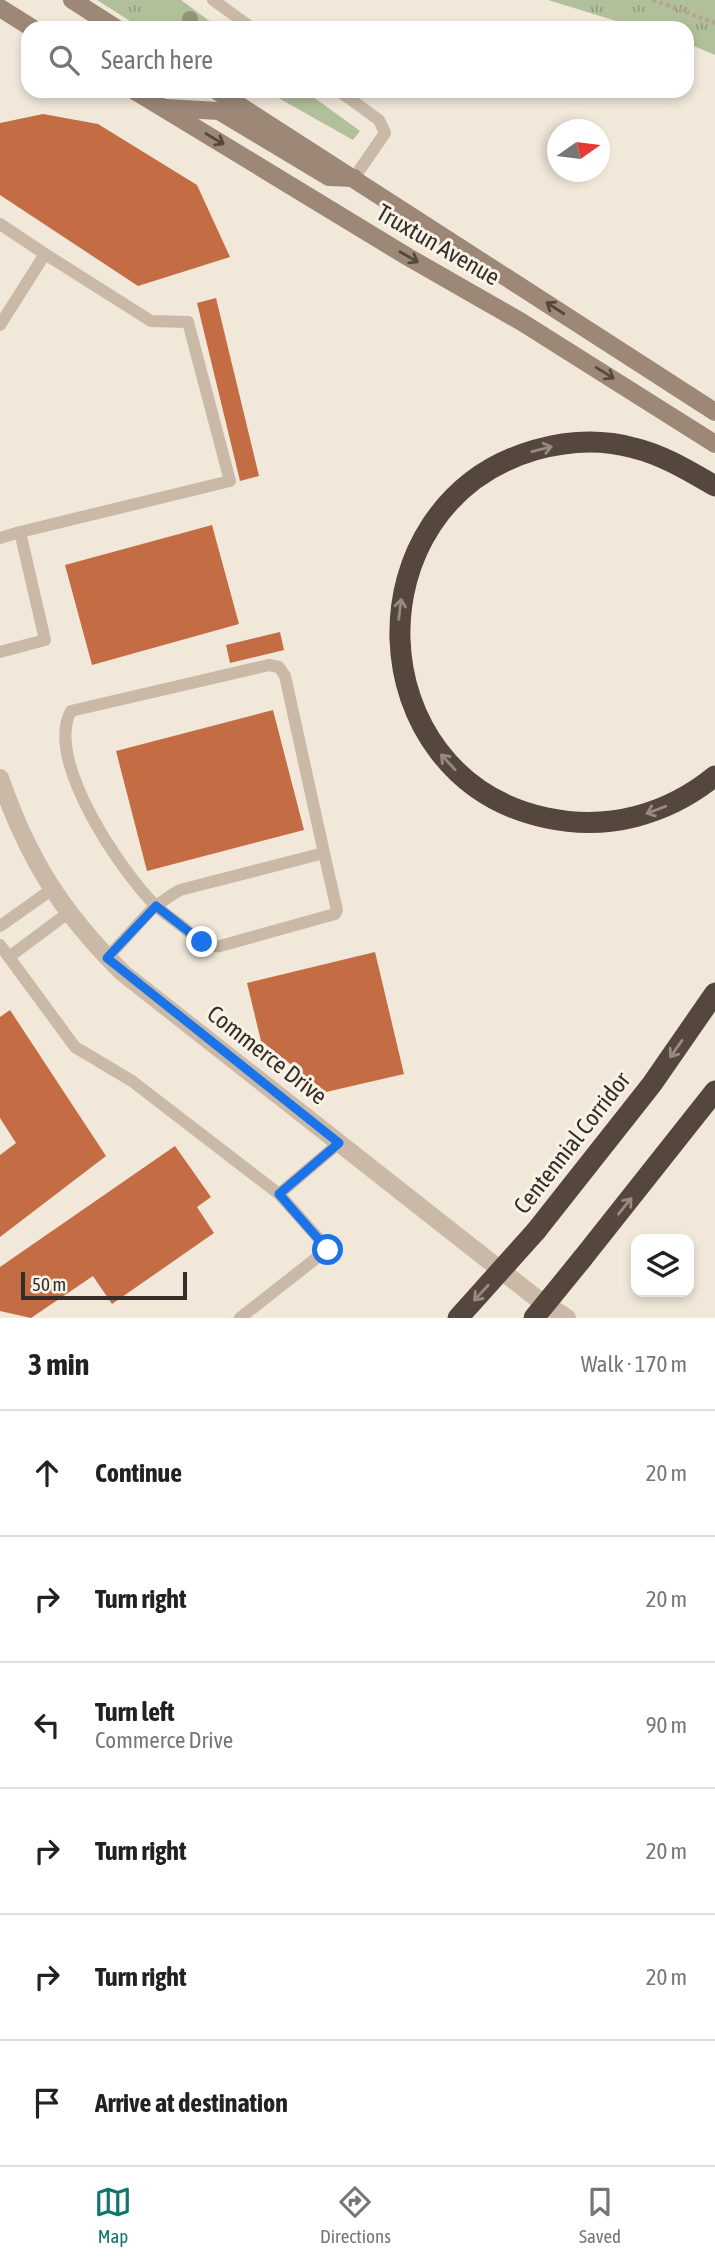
<!DOCTYPE html>
<html lang="en">
<head>
<meta charset="utf-8">
<style>
	body { margin:0; font-family:"Asap Condensed",sans-serif; background:#f6f6f6; color:#222 }
	.controls { position:absolute; right:21px; bottom:21px; display:grid; overflow:hidden; border-radius:14px; box-shadow:0 4px 10px #0003 }
	.controls button { width:63px; height:63px; display:grid; place-items:center; padding:0; border:0; border-bottom:2px solid #e0e0e0; background:#fff; color:#222; font:35px sans-serif }
	.compass { position:absolute; left:547px; top:119px; width:63px; height:63px; border-radius:50%; background:#fff; box-shadow:0 4px 10px #0003; rotate:76deg }
	.scale { position:absolute; left:21px; bottom:18px; width:166px; box-sizing:border-box; padding-left:7px; border:4px solid #352d27; border-top:0; font-size:19px; line-height:24px; white-space:nowrap; color:#352d27; -webkit-text-stroke:5px #f9f2e6; paint-order:stroke }
	.stop { position:absolute; width:21px; height:21px; margin:-16px; border:5px solid #1a73e8; border-radius:50%; background:#fff }
	.stop.end { background:#1a73e8; border-color:#fff; box-shadow:0 2px 7px #0008 }
	.list { margin:0; padding:0; list-style:none }
	h2 { display:flex; justify-content:space-between; align-items:center; height:91px; margin:0; padding:0 28px; font-size:30px }
	h2 small { font-size:23px; font-weight:400; color:#767676 }
	.list li { display:grid; grid-template-columns:46px 1fr auto; gap:21px; align-items:center; box-sizing:border-box; height:126px; padding:0 28px; border-top:2px solid #e0e0e0 }
	.list b { display:block; font-size:26px; white-space:nowrap }
	.list p { margin:0; font-size:23px; white-space:nowrap; color:#767676 }
	.list em { font-size:23px; font-style:normal; color:#767676 }
	.icon { flex:none; width:38px; height:38px; fill:none; stroke:currentColor; stroke-width:2; stroke-linecap:round; stroke-linejoin:round }
	.map { position:relative; flex:none; width:715px; height:1318px; overflow:hidden }
	.search { position:absolute; background:#fff; box-shadow:0 4px 10px #0003; left:21px; right:21px; top:21px; height:77px; display:flex; align-items:center; gap:18px; box-sizing:border-box; padding:0 24px; border-radius:21px; color:#767676; font-size:26px }
	.sheet { height:847px; background:#fff }
	nav { display:flex; justify-content:space-around; align-items:center; box-sizing:border-box; height:98px; border-top:2px solid #e0e0e0; background:#fff; font-size:19px; color:#767676 }
	nav a { display:grid; justify-items:center; gap:4px }
	nav .on { color:#0f766e }
	.map>svg:first-child { display:block }
	.green { fill:#b1c09a }
	.park { fill:url(#park-tufts) }
	.building { fill:#c46d45 }
	.lines { fill:none; stroke-linecap:round; stroke-linejoin:round }
	.path { stroke:#b5a391; stroke-width:4.5; stroke-dasharray:3.5 3.5; stroke-linecap:butt }
	.service { stroke:#c9b9a6; stroke-width:12 }
	.minor { stroke:#c9b9a6; stroke-width:18 }
	.secondary { stroke:#9d8878; stroke-width:18 }
	.motorway { stroke:#56473e; stroke-width:21 }
	.motorway-bridge { stroke:#56473e; stroke-width:21 }
	.tree { fill:#91967a }
	.oneway { stroke:#54483f }
	.oneway2 { stroke:#978b81 }
	.route { stroke:#1a73e8; stroke-width:9 }
	.labels { text-anchor:middle; stroke-width:6; stroke-linejoin:round; paint-order:stroke }
	.street-label { font-size:24px; fill:#352d27; stroke:#f9f2e6 }
</style>
</head>
<body>
<div class="map">
<svg width="715" height="1318" viewBox="0 0 715 1318">
	<defs>
		<pattern id="park-tufts" width="24" height="20" patternUnits="userSpaceOnUse" patternTransform="scale(1.75)"><rect width="24" height="20" fill="#b1c09a"/><path d="M3 7l-1-3M5 7V3M7 7l1-3M15 17l-1-3M17 17v-4M19 17l1-3" fill="none" stroke="#919c7e"/></pattern>
	</defs>
	<rect width="100%" height="100%" fill="#f1e8da"/>
	<g class="green">
		<path d="M97,0H181L219,28H141Z"/>
		<path d="M266,91H305L360,131L353,140Z"/>
	</g>
	<g class="park">
		<path d="M107,0H154L161,28H152Z"/>
		<path d="M548,0H715V55L687,43V28H639Z"/>
	</g>
	<g class="building">
		<path d="M43,114L98,124L197,185L230,257L138,286L0,195V123Z"/>
		<path d="M216,298L259,476L240,481L197,303Z"/>
		<path d="M212,525L239,624L92,665L65,565Z"/>
		<path d="M280,632L284,650L230,663L226,645Z"/>
		<path d="M273,710L304,830L147,871L116,751Z"/>
		<path d="M375,952L404,1074L326,1092L261,1041L247,983Z"/>
		<path d="M10,1010L106,1156L0,1237V1155L16,1143L0,1118V1017Z"/>
		<path d="M175,1146L211,1197L197,1207L214,1233L112,1304L93,1276L31,1318L0,1311V1267Z"/>
	</g>
	<g class="lines">
		<path class="path" d="M653,0L715,23"/>
		<g class="service">
			<path d="M213,0L252,28"/>
			<path d="M339,91L379,120L385,133L354,178"/>
			<path d="M0,224L45,254L0,325"/>
			<path d="M20,532L230,481L188,322L151,321L45,254"/>
			<path d="M0,538L20,532L45,640L0,652"/>
			<path d="M0,926L51,890"/>
			<path d="M0,945L75,1047L132,1081L279,1194"/>
			<path d="M9,957L68,913"/>
			<path d="M107,958L151,910C161,902 169,896 180,890L324,853L285,676L279,667L269,665L71,711C44,760 122,873 157,907C165,914 174,920 183,927C194,936 204,948 220,946L335,914L337,910L324,853"/>
			<path d="M240,1318L328,1249L279,1194L339,1143"/>
		</g>
		<path class="minor" d="M0,778C28,859 62,913 123,973L535,1297L567,1318"/>
		<g class="secondary">
			<path d="M72,0L116,28"/>
			<path d="M0,8L32,28"/>
			<path d="M135,91L408,257L520,321L715,444"/>
			<path d="M217,91L715,412"/>
			<path d="M166,108L219,111L329,177L354,178"/>
		</g>
		<g class="motorway">
			<path d="M715,486C689,471 663,455 634,448C602,439 567,441 535,450C349,504 357,778 547,818C608,831 667,815 715,776"/>
			<path d="M536,1231L652,1084L715,993"/>
			<path d="M582,1259L715,1091"/>
		</g>
		<g class="motorway-bridge">
			<path d="M458,1318L536,1231"/>
			<path d="M534,1318L582,1259"/>
		</g>
	</g>
	<circle class="tree" cx="190" cy="19" r="8"/>
	<defs><path id="oneway-shaft" d="M-6 0H5M1.5-3L5.5 0L1.5 3" fill="none" stroke-width="1.6" stroke-linecap="round" stroke-linejoin="round" transform="scale(1.75)"/></defs>
	<g class="oneway">
		<use href="#oneway-shaft" transform="translate(215 139) rotate(31)"/>
		<use href="#oneway-shaft" transform="translate(409 257) rotate(30)"/>
		<use href="#oneway-shaft" transform="translate(555 308) rotate(-147)"/>
		<use href="#oneway-shaft" transform="translate(605 373) rotate(32)"/>
	</g>
	<g class="oneway2">
		<use href="#oneway-shaft" transform="translate(542 449) rotate(-14)"/>
		<use href="#oneway-shaft" transform="translate(400 609) rotate(-83)"/>
		<use href="#oneway-shaft" transform="translate(448 762) rotate(-133)"/>
		<use href="#oneway-shaft" transform="translate(656 810) rotate(159)"/>
		<use href="#oneway-shaft" transform="translate(676 1049) rotate(125)"/>
		<use href="#oneway-shaft" transform="translate(625 1206) rotate(-51)"/>
		<use href="#oneway-shaft" transform="translate(481 1293) rotate(133)"/>
	</g>
	<g class="lines">
		<path class="route" d="M202,942L156,906L107,958L339,1143L279,1194L328,1250"/>
	</g>
	<g class="labels">
		<g class="street-label">
			<text transform="translate(438 245) rotate(30)" y="8">Truxtun Avenue</text>
			<text transform="translate(267 1055) rotate(38)" y="8">Commerce Drive</text>
			<text transform="translate(572 1143) rotate(-52)" y="8">Centennial Corridor</text>
		</g>
	</g>
</svg>
<div class="controls">
<button><svg class="icon" aria-label="layers" viewBox="0 0 24 24"><path d="M12 4l9 5-9 5-9-5zM3 14l9 5 9-5"/></svg></button>
</div>
<svg class="compass" viewBox="-18 -18 36 36"><path d="M0-13l5 13h-10z" fill="#e53935"/><path d="M0 13l5-13h-10z" fill="#767676"/></svg>
<div class="scale">50 m</div>
<div class="stop" style="left:328px;top:1250px"></div>
<div class="stop end" style="left:202px;top:942px"></div>
<div class="search"><svg class="icon" aria-label="search" viewBox="0 0 24 24"><circle cx="10" cy="10" r="6"/><path d="M15 15l6 6"/></svg>Search here</div>
</div>
<section class="sheet">
<h2>3 min<small>Walk · 170 m</small></h2>
<ul class="list">
<li><svg class="icon" aria-label="ahead" viewBox="0 0 24 24"><path d="M12 20V5M6 11l6-6 6 6"/></svg><div><b>Continue</b></div><em>20 m</em></li>
<li><svg class="icon" aria-label="right" viewBox="0 0 24 24"><path d="M7 20v-9h11M14 6l5 5-5 5"/></svg><div><b>Turn right</b></div><em>20 m</em></li>
<li><svg class="icon" aria-label="left" viewBox="0 0 24 24"><path d="M17 20v-9H6M10 6l-5 5 5 5"/></svg><div><b>Turn left</b><p>Commerce Drive</p></div><em>90 m</em></li>
<li><svg class="icon" aria-label="right" viewBox="0 0 24 24"><path d="M7 20v-9h11M14 6l5 5-5 5"/></svg><div><b>Turn right</b></div><em>20 m</em></li>
<li><svg class="icon" aria-label="right" viewBox="0 0 24 24"><path d="M7 20v-9h11M14 6l5 5-5 5"/></svg><div><b>Turn right</b></div><em>20 m</em></li>
<li><svg class="icon" aria-label="arrive" viewBox="0 0 24 24"><path d="M6 21V4h12l-3 4 3 4H6"/></svg><div><b>Arrive at destination</b></div></li>
</ul>
</section>
<nav>
<a class="on"><svg class="icon" aria-label="map" viewBox="0 0 24 24"><path d="M3 6l6-2 6 2 6-2v14l-6 2-6-2-6 2zM9 4v14M15 6v14"/></svg>Map</a>
<a><svg class="icon" aria-label="directions" viewBox="0 0 24 24"><path d="M12 3l9 9-9 9-9-9zM9 14v-3h6M13 9l2 2-2 2"/></svg>Directions</a>
<a><svg class="icon" aria-label="saved" viewBox="0 0 24 24"><path d="M7 4h10v16l-5-4-5 4z"/></svg>Saved</a>
</nav>
</body>
</html>
